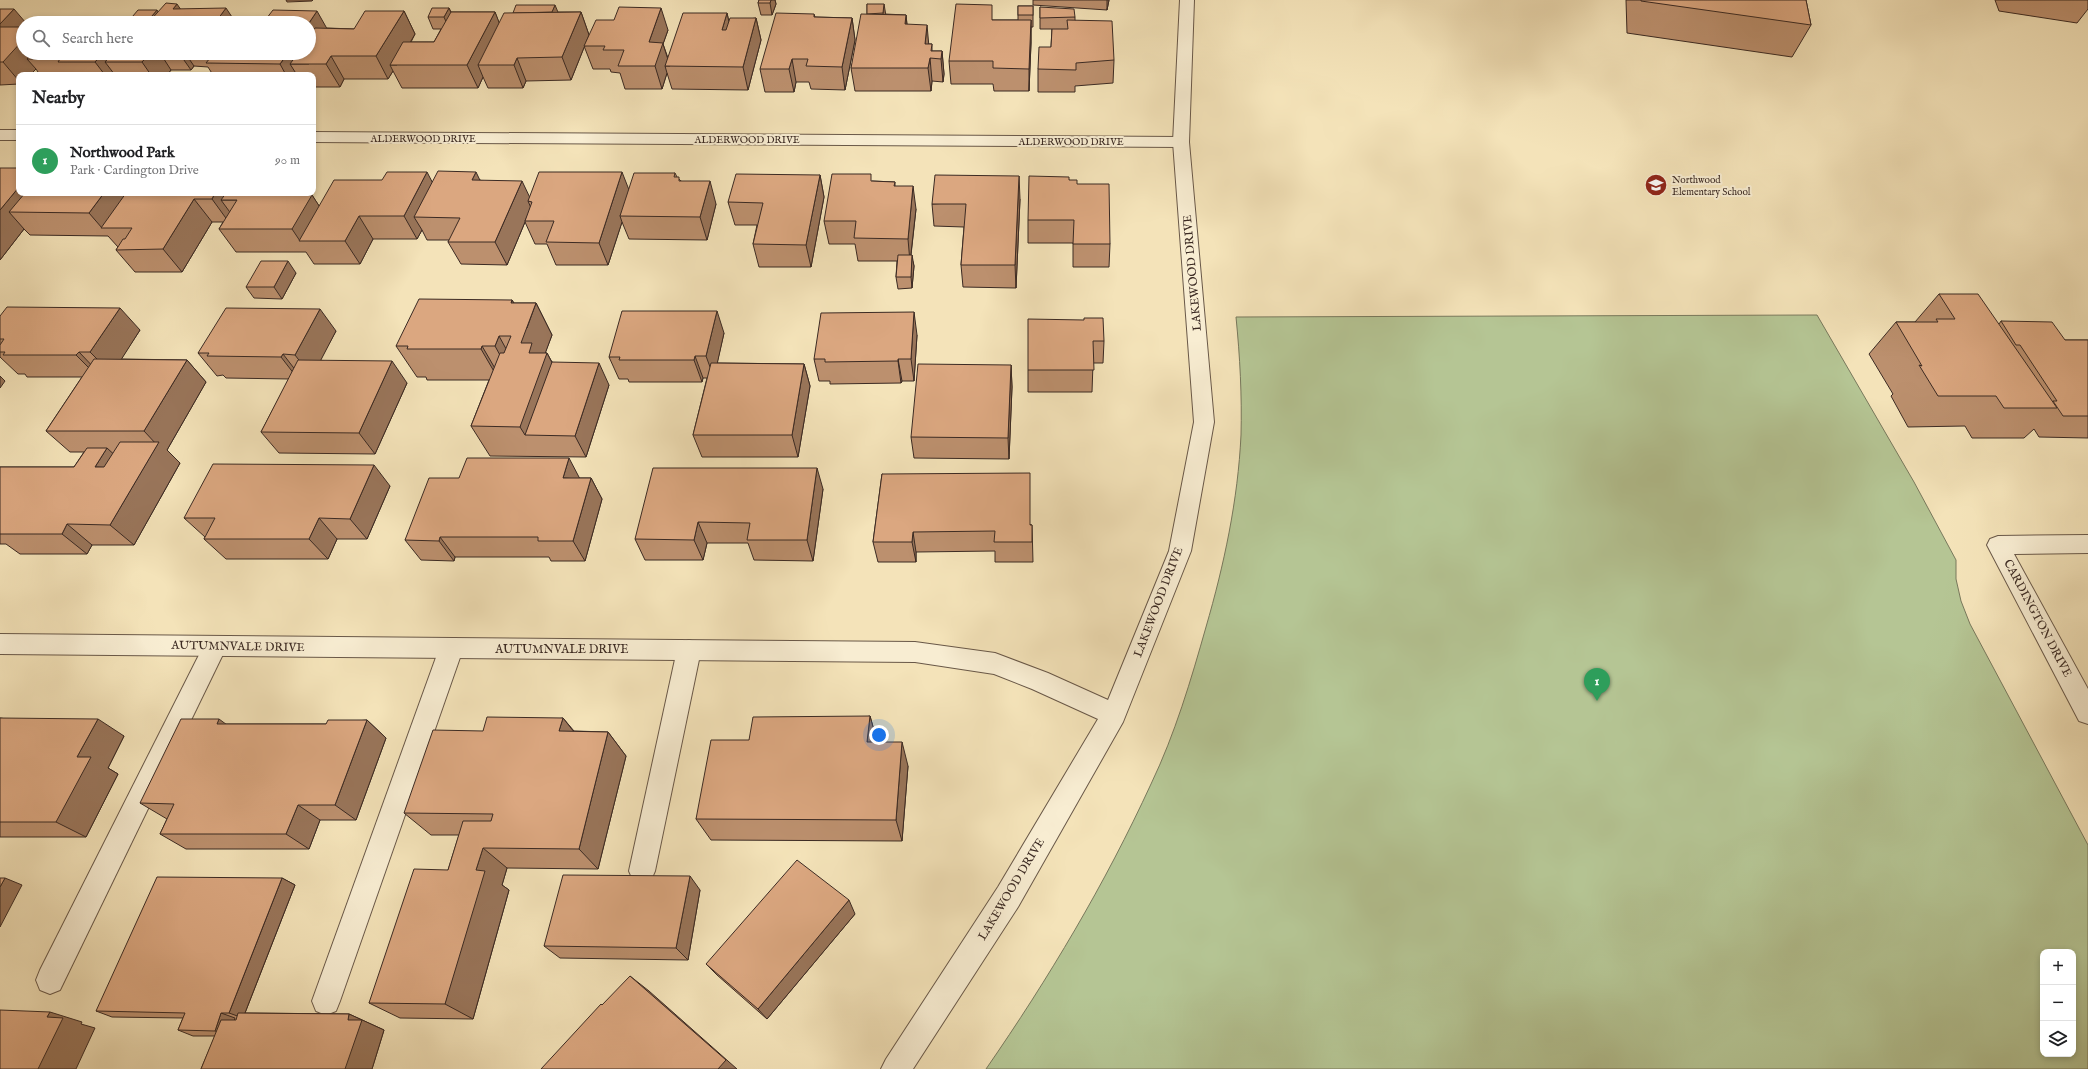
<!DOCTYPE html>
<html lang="en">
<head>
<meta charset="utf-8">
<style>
	body { margin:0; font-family:"IM FELL English",serif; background:#f6f6f6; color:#202124 }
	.controls { position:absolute; right:12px; bottom:12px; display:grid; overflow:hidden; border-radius:8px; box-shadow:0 2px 6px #0003 }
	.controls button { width:36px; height:36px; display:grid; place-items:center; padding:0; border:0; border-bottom:1px solid #e0e0e0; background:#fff; color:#202124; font:20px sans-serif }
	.you { position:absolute; left:879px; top:735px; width:14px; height:14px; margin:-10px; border:3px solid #fff; border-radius:50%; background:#1a73e8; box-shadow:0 0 0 6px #1a73e833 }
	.badge { display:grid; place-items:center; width:26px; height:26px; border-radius:50%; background:#8f2418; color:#fff; font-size:13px; font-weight:700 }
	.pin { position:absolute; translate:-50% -33px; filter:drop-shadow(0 1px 2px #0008) }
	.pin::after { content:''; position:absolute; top:21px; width:14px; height:12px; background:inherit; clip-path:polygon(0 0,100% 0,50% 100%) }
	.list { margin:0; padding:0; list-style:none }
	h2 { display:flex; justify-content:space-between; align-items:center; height:52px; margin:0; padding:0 16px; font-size:17px }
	h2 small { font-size:13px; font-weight:400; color:#757577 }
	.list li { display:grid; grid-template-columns:26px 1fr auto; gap:12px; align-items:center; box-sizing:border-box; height:72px; padding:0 16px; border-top:1px solid #e0e0e0 }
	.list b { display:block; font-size:15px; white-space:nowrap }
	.list p { margin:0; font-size:13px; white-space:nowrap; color:#757577 }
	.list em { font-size:13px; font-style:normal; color:#757577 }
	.icon { flex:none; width:22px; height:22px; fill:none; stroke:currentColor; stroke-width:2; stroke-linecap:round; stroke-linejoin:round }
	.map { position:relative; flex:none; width:2088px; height:1069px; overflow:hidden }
	.search { position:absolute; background:#fff; box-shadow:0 2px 6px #0003; left:16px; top:16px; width:300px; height:44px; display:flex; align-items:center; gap:10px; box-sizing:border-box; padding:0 14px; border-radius:22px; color:#757577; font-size:15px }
	.panel { position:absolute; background:#fff; box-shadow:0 2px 6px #0003; left:16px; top:72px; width:300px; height:124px; border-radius:8px }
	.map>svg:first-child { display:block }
	.green { fill:#b5c594; stroke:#78785c; fill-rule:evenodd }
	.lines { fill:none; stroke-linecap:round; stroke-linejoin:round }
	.service-casing { stroke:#695848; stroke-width:2 }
	.minor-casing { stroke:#695848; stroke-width:2 }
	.tertiary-casing { stroke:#695848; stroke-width:2 }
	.service { fill:#f8edd2; fill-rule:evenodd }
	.minor { fill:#f8edd2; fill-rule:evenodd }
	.tertiary { fill:#f8edd2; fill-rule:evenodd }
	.wall { fill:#bc906e; stroke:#3b2a23 }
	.shaded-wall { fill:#99755a; stroke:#3b2a23 }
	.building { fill:#dba780; stroke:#3b2a23 }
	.labels { text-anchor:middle; stroke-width:4; stroke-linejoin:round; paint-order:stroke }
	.far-street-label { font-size:10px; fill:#3b2a23; stroke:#f8edd2 }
	.far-poi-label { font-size:10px; fill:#3b2a23; stroke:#f8edd2; text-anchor:start }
	.street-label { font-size:12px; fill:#3b2a23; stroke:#f8edd2 }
</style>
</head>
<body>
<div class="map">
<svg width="2088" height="1069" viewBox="0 0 2088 1069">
	<rect width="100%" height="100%" fill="#f4e3b9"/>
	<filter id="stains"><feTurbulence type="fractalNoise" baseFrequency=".005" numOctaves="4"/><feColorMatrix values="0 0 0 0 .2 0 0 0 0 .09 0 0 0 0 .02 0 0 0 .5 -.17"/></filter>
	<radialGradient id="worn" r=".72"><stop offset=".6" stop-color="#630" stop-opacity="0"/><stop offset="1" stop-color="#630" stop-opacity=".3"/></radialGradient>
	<path class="green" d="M1817,315L1914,482L1956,560V579L1961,601L1970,624L2088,845V1069H986C1049,978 1105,884 1151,784C1175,734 1191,680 1206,627C1224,565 1238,500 1241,435C1242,396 1240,357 1236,317ZM2043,952H2073V1054H2043Z"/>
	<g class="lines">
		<g class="service-casing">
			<g id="service">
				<path d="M215,636L223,639L227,646L60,990L50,994L40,990L36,980L40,970L207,639Z"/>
				<path d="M451,639L459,642L463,649L340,1001L336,1011L326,1015L316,1011L312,1001L439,649L443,642Z"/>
				<path d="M689,640L697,643L701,650L655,871L651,880L642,884L633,880L629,871L677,650L681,643Z"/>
			</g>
		</g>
		<g class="minor-casing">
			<g id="minor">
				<rect x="0" y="130" width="19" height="10"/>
				<path d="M313,132L1181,137L1187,138L1189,142L1187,146L1181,147L313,142Z"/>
				<path d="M2088,535V553L2014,554L2088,689V724L2079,721L1987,545L1990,539L1998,536Z"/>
			</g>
		</g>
		<g class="tertiary-casing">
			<path id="tertiary" d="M1180,0H1194L1189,142L1214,422L1191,551L1123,722L1018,907L913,1069H881L886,1059L998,887L1098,719L1032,689L994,674L915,662L0,654V634L915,642L995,653L1048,673L1108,700L1169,551L1194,422L1173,142Z"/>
		</g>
		<use href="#service" class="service"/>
		<use href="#minor" class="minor"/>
		<use href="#tertiary" class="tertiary"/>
	</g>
	<g class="wall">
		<path d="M286,0H313L312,1L287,2Z"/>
		<path d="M759,0H775L776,4L772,15H761L758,3Z"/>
		<path d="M1033,0H1109L1107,10L1033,5Z"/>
		<path d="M1626,0H1806L1811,25L1792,57L1627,33Z"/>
		<path d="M1995,0H2088V9L2077,23L1999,11Z"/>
		<path d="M867,4L885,14L906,15L907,24L929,44H932V51H942L944,74L943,82L932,81L931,91H855L851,68L867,14Z"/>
		<path d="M1018,6H1033V27H1031V43L1029,91H994L993,84H951L949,61L992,20H1018Z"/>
		<path d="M1040,7L1075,17V20L1114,60L1113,83L1075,86V92H1038V69L1051,47L1052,29H1040Z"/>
		<path d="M449,8L451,12H495L499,23L558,12H581L589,35L571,80L526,81L523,88H488L483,77L478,88H402L393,71L388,79H344L340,87H313V75H213L208,67L194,66L191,70H171L167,75H40L36,69L30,75H19V84L0,85V9L23,53H309L327,28L354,29L404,11L415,34L411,42H434L441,29H433L428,17Z"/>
		<path d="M727,13L729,22L756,18L761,40L748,90L672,89L667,73L662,89H625L620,73L611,72L610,69H593L584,46L668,30L663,44L668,58Z"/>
		<path d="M814,14L815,17L852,18L855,40L845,90L811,89L809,82H796L794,92H765L760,69Z"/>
		<path d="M0,168L19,193H296L295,194L312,195L319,206L432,182L480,180L530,197L629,190L675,173L677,177L681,181L716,204L707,240L629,239L622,222L608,265H556L547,244H535L525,222L507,265L461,264L448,242L449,240H427L422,230L417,239H373L360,264H314L306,252H236L219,229L223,222H212L182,272H135L116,250L118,247L108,236L30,235L24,229L0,260Z"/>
		<path d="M820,175L824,197L811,267H759L753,244L757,225H735L728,202Z"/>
		<path d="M1069,180L1077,184L1110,244L1109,267H1073V243H1028V220Z"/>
		<path d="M872,181L895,182V186L916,209L911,255L914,266L912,288L898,289L896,277L897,261H858L855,244H829L824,221Z"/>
		<path d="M1020,199L1016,288L963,287L961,265L964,227L934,226L932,204Z"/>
		<path d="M296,273L282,299L254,298L246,287Z"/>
		<path d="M1939,294L1999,324L2001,321L2065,340H2088V438L2039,437L2034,429L2024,438H1972L1965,426L1908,427L1891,396L1893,394L1869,354L1896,322H1915Z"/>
		<path d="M512,300L514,303H536L552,335L545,353H547L552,362L609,385L586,457L490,456L471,426L489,380H427L426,377H417L396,346Z"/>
		<path d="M0,316L140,330L121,359L187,360L206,382L167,450L180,463L134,545H92L87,554H20L6,544H0V467H74L84,452H70L46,431L82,377H27L25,374H18L0,357Z"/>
		<path d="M1084,320L1104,341L1103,363H1093L1092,392H1028V370Z"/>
		<path d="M336,331L320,360L407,383L375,454L279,453L261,432L289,379L226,378L223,375L217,376L198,353Z"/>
		<path d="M724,333L717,363L804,364L810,386L798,457H702L693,435L707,378H703L702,382H629L628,379H619L609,357Z"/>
		<path d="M917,335L914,381H902L901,383L830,384V381H819L814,359Z"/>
		<path d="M1011,365L1012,387L1009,459L914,458L911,437Z"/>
		<path d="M882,474L1032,525L1033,562H995V551L916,552V562H878L873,542Z"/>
		<path d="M459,478H591L602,499L585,561H551L549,557H455L454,561L421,560L405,540Z"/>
		<path d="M390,486L367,539H337L328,559H226L204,539L205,537L184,518Z"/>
		<path d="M823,489L813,561L754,560L748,543H707L703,560H645L635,539Z"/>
		<path d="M870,716L877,741V742L908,766L902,841L711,840L696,819L749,740Z"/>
		<path d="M0,718L124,736L108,768L118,774L86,837H0Z"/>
		<path d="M563,718L574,731L608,732L626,756L598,869L507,868L502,885L509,890L473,1019L400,1018L369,1003L448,870L459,835H431L404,813L483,731Z"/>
		<path d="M367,720L386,738L356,820H320L309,849H186L160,834L167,819L140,803L225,724H326Z"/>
		<path d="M282,878L295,885L245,1013L349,1014L384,1030L372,1069H201L215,1036H193L178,1030L183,1018L112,1017L96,1011Z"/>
		<path d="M700,890L688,960L560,958L544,946Z"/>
		<path d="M855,914L767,1019L717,975L706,964Z"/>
	</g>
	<g class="shaded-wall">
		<path d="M771,0H775L776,4L772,15L770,3Z"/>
		<path d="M1107,0H1109L1107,10Z"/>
		<path d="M177,4L190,23L173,9Z"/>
		<path d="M884,4L886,16L885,25L883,13Z"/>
		<path d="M555,5L560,17L549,18Z"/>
		<path d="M226,8L236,23H215Z"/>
		<path d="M449,8L454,20L449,29L444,17Z"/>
		<path d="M661,8L668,30L663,44L670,66H665L667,73L662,89L655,66L649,42Z"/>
		<path d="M14,9L26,23H23V53H50L27,59L36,69L30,75H19V81L3,62L0,30V24Z"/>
		<path d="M157,10L165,22L164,23H146Z"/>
		<path d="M317,11L330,34L309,64H290L297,75H286L280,64L288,53H309V23Z"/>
		<path d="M404,11L415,34L397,65H390L393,71L388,79L376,56Z"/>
		<path d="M495,12L504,35L478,65L483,77L478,88L467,65Z"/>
		<path d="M581,12L589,35L571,80L562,57Z"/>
		<path d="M727,13L732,36L722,30Z"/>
		<path d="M906,15L908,37L905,24Z"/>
		<path d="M756,18L761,40L748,90L743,67Z"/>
		<path d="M852,18L855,40L845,90L842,67Z"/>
		<path d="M1031,20V43L1029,91V69Z"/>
		<path d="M927,25L929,47L925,44Z"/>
		<path d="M942,51L944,74L943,82L941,59Z"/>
		<path d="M103,53H139L105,62L115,75H105L95,62Z"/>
		<path d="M150,53H160L171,70L167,75H151L142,62Z"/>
		<path d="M179,53H185L194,66L191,70Z"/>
		<path d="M204,53H224L211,63Z"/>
		<path d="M331,56L344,79L340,87L326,64Z"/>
		<path d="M517,58L526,81L523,88L514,65Z"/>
		<path d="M930,58L932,81L931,91L928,68Z"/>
		<path d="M792,59L796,82L794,92L789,69Z"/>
		<path d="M427,172L439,195L414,217L422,230L417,239L404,216Z"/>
		<path d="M476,172L487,195L472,180Z"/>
		<path d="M622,172L631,195L620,216L622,222L608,265L599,243Z"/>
		<path d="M820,175L824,197L811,267L806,245Z"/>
		<path d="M1019,176L1020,199L1016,288L1015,265Z"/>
		<path d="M522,181L532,202L528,201L531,208L525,221V222L507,265L495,242Z"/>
		<path d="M710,181L716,204L707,240L700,217Z"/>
		<path d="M913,186L916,209L910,262L908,239Z"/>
		<path d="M19,187V193H52L9,212L24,229L0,260V210Z"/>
		<path d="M104,193H135L102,228L89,213Z"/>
		<path d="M215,193H246L237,200H221L232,215L228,221L212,199Z"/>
		<path d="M270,193H296L294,195H312L327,218L300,241L292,229Z"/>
		<path d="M194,199L212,222L182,272L163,249Z"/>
		<path d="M359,216L373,239L360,264L345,241Z"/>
		<path d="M912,255L914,266L912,288L911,277Z"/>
		<path d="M288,261L296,273L282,299L274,287Z"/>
		<path d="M512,300L527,328L536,303L552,335L542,362L547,353L563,384L525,435L520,427L521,343L511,303Z"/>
		<path d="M120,308L140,330L112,374L90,352Z"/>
		<path d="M320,309L336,331L312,377L295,355Z"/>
		<path d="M717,311L724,333L714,378L706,356Z"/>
		<path d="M914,312L917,335L914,381L911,359Z"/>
		<path d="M499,336L516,367L512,377L495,346Z"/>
		<path d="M482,346L500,377L499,380L481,349Z"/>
		<path d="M79,352L100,374L98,377L76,355Z"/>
		<path d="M283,354L300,376L298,379L281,357Z"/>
		<path d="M695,356L703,378L702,382L694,360Z"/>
		<path d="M898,359L902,381L901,383L898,361Z"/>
		<path d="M187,360L206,382L167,450L180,463L134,545L110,525L157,445L144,431Z"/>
		<path d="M392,361L407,383L375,454L359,433Z"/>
		<path d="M599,363L609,385L586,457L575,436Z"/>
		<path d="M804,364L810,386L798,457L792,435Z"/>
		<path d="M1011,365L1012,387L1009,459L1008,438Z"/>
		<path d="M0,376L5,381L0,388Z"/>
		<path d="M107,448L130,469L95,467Z"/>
		<path d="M569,458L580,479L563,478Z"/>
		<path d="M374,465L390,486L367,539L350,519Z"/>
		<path d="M817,468L823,489L813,561L807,540Z"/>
		<path d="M591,478L602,499L585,561L573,541Z"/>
		<path d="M319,518L337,539L328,559L309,539Z"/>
		<path d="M698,522L707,543L703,560L694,540Z"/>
		<path d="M67,524L92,545L87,554L62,534Z"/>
		<path d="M913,532L916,552V562L912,542Z"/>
		<path d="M440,537L455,557L454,561L439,541Z"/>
		<path d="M870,716L877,741L874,766L867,742Z"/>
		<path d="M563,718L582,742L559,731Z"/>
		<path d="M98,719L124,736L108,768L118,774L86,837L56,822L77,757Z"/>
		<path d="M219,719L242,736L217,724Z"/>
		<path d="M367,720L386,738L356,820L335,805Z"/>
		<path d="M608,732L626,756L598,869L579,849Z"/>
		<path d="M902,742L908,766L902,841L896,820Z"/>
		<path d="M298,805L320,820L309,849L286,834Z"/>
		<path d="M483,848L507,868L502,885L509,890L473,1019L445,1004L476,870Z"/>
		<path d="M690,876L700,890L688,960L676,948Z"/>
		<path d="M5,878L22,885L0,927V887Z"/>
		<path d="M282,878L295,885L243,1018L229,1013Z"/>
		<path d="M849,900L855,914L767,1019L758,1009Z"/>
		<path d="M630,976L649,991L737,1069H718Z"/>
		<path d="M50,1012L82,1022L81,1024L95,1028L76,1069H38L47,1017Z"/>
		<path d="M221,1013L235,1018L229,1036L215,1031Z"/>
		<path d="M349,1014L384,1030L372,1069H345L348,1020Z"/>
	</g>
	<g class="building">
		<path d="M759,0H771L770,3H758Z"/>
		<path d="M1641,0H1806L1811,25L1641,1Z"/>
		<path d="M166,3L177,4L173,9L226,8L215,23H148Z"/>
		<path d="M867,4H884L883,13L867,14Z"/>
		<path d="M956,4L992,5V20H1031L1029,69L993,68V61H949Z"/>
		<path d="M516,5H555L552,12L513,13Z"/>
		<rect x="1018" y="6" width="15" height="9"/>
		<path d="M619,7L661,8L649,42L663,43L655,66H618L624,50H603L605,46H584L596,20H614Z"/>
		<path d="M1040,7L1074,9L1075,17L1040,18Z"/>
		<path d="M432,8H449L444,17H428Z"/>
		<path d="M0,9H14L0,24Z"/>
		<path d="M138,10H157L146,23H127Z"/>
		<path d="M273,10L317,11L309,23H263Z"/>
		<path d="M365,11H404L376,56H331L326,64H290L298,53H309V36L315,28L354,29Z"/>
		<path d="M451,12H495L467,65H390L403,42H434Z"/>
		<path d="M581,12L562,57L517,58L514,65H478L504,13Z"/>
		<path d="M683,13H727L722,30H726L730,18H756L743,67L665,66Z"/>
		<path d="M776,13L814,14V17L852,18L842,67L806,66L808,59H792L789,69H760Z"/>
		<path d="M861,14L906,15L905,24L927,25L925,44H932L931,51H942L941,59L930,58L928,68H851Z"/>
		<path d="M1067,20L1112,21L1114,60L1076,63V70L1038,69L1039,47H1051L1052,29H1068Z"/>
		<path d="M0,27H23V40L3,62H0Z"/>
		<path d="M32,53H103L95,62H58L60,59H27Z"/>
		<path d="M113,53H150L142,62H105Z"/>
		<path d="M214,53H288L280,64L206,63Z"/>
		<path d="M0,168H19V187L0,210Z"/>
		<path d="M438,171L476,172L472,180L522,181L495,242H448L460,218L414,217Z"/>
		<path d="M387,172H427L404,216H359L345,241H299L334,180H382Z"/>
		<path d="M539,172H622L599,243L546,242L554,221H525L532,202L528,201Z"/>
		<path d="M634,173H675L674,177H679V181H710L700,217L620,216Z"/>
		<path d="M736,174L820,175L806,245L753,244L763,203L728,202Z"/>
		<path d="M832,174H871V181L895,182L894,186H913L908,239L854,238L856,221H824Z"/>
		<path d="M935,175L1019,176L1015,265H961L966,204H932Z"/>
		<path d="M1029,176L1069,177V180H1077V184H1109L1110,244H1073L1074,220H1028Z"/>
		<path d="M25,193H104L89,213L9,212Z"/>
		<path d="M126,193H215L212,199H194L163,249L116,250L123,239H125L132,228H101Z"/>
		<path d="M226,193H290L289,194L312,195L292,229H219L237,200H221Z"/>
		<path d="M898,255H912L911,277H896Z"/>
		<path d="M261,261H288L274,287H246Z"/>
		<path d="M1939,294H1978L2057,408H2004L1996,396H1938L1919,365L1922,366L1896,322H1938L1936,319H1955Z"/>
		<path d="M419,299L512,300L511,303H536L521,343H532L529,353H547L520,427L471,426L500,353H504L511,336H499L495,346H482L481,349H407L408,346H396Z"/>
		<path d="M7,307L120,308L90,352H79L76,355H3L5,352H0V345L4,339H0V316Z"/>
		<path d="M226,308L320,309L295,355L283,354L281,357L207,356L209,353H198Z"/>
		<path d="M622,311H717L706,356H695L694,360H619L620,357H609Z"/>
		<path d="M914,312L911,359H898V361L825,362V359H814L821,313Z"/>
		<path d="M1084,318H1103L1104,341H1093L1094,370H1028V319L1084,320Z"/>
		<path d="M2001,321L2052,322L2065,340H2088V416H2063L2053,401H2057L2020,345H2016Z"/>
		<path d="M94,359L187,360L144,431H46Z"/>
		<path d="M298,360L392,361L359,433L261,432Z"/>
		<path d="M552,362L599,363L575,436L525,435Z"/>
		<path d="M711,363L804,364L792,435H693Z"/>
		<path d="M918,364L1011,365L1008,438L911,437Z"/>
		<path d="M120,442H159L110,525L67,524L62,534H0V467H74L87,448H107L95,467H104Z"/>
		<path d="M467,458H569L563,478H591L573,541H538V537H440L439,541L405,540L429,478H459Z"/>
		<path d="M213,464L374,465L350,519L319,518L309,539H204L215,518H184Z"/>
		<path d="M653,468H817L807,540H747L750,523L698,522L694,540L635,539Z"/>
		<path d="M1030,473V525H1032V542H994L995,531L913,532L912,542H873L882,474Z"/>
		<path d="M870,716L867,742H902L896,820L696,819L711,740H749L753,717Z"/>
		<path d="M487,717L563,718L559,731L608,732L579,849L483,848L476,870L485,871L445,1004L369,1003L414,869L448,870L463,821H491L493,814L404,813L433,730L483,731Z"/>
		<path d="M0,718L98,719L77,757H91L56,822H0Z"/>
		<path d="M181,719H219L217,724H326L328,720H367L335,805H298L286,834H160L174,804L140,803Z"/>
		<path d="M797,860L849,900L758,1009L706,964Z"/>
		<path d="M563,875L690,876L676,948L544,946Z"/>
		<path d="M157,877L282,878L229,1013H221L215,1031L178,1030L185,1013L96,1011Z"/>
		<path d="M0,878H5L0,887Z"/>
		<path d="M630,976L726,1060L718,1069H541L601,1004L602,1005Z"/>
		<path d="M0,1010L50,1012L47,1017L63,1018L38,1069H0Z"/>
		<path d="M238,1013L349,1014L348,1020H362L345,1069H201L221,1020H236Z"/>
	</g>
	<defs>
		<g id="school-disc" transform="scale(1.15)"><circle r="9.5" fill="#8f2418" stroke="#f8edd2"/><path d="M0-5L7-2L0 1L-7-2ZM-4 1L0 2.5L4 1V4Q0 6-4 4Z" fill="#fff"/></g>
	</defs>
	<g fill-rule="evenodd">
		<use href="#school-disc" x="1656" y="185"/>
	</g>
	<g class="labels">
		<g class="far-street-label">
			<text x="423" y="142">ALDERWOOD DRIVE</text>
			<text x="747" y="143">ALDERWOOD DRIVE</text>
			<text x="1071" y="145">ALDERWOOD DRIVE</text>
		</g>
		<g class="far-poi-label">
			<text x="1672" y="183">Northwood<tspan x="1672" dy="12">Elementary School</tspan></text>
		</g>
		<g class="street-label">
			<text transform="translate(1192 273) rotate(-95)" y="4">LAKEWOOD DRIVE</text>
			<text transform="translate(1158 602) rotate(-69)" y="4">LAKEWOOD DRIVE</text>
			<text transform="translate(2038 618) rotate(62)" y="4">CARDINGTON DRIVE</text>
			<text transform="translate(238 646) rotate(1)" y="4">AUTUMNVALE DRIVE</text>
			<text x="562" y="653">AUTUMNVALE DRIVE</text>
			<text transform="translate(1011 889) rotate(-59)" y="4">LAKEWOOD DRIVE</text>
		</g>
	</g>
	<rect width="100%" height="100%" filter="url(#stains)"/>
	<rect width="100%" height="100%" fill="url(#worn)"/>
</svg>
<div class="controls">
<button>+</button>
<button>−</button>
<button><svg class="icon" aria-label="layers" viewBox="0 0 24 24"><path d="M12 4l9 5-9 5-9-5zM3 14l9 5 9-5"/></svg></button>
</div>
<div class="you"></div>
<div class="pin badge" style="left:1597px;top:701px;background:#2e9e5b">1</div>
<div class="search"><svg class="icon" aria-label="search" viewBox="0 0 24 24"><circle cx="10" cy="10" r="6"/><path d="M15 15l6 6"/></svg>Search here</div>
<section class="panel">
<h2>Nearby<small></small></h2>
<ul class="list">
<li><span class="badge" style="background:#2e9e5b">1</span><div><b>Northwood Park</b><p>Park · Cardington Drive</p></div><em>90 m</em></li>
</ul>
</section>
</div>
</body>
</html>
